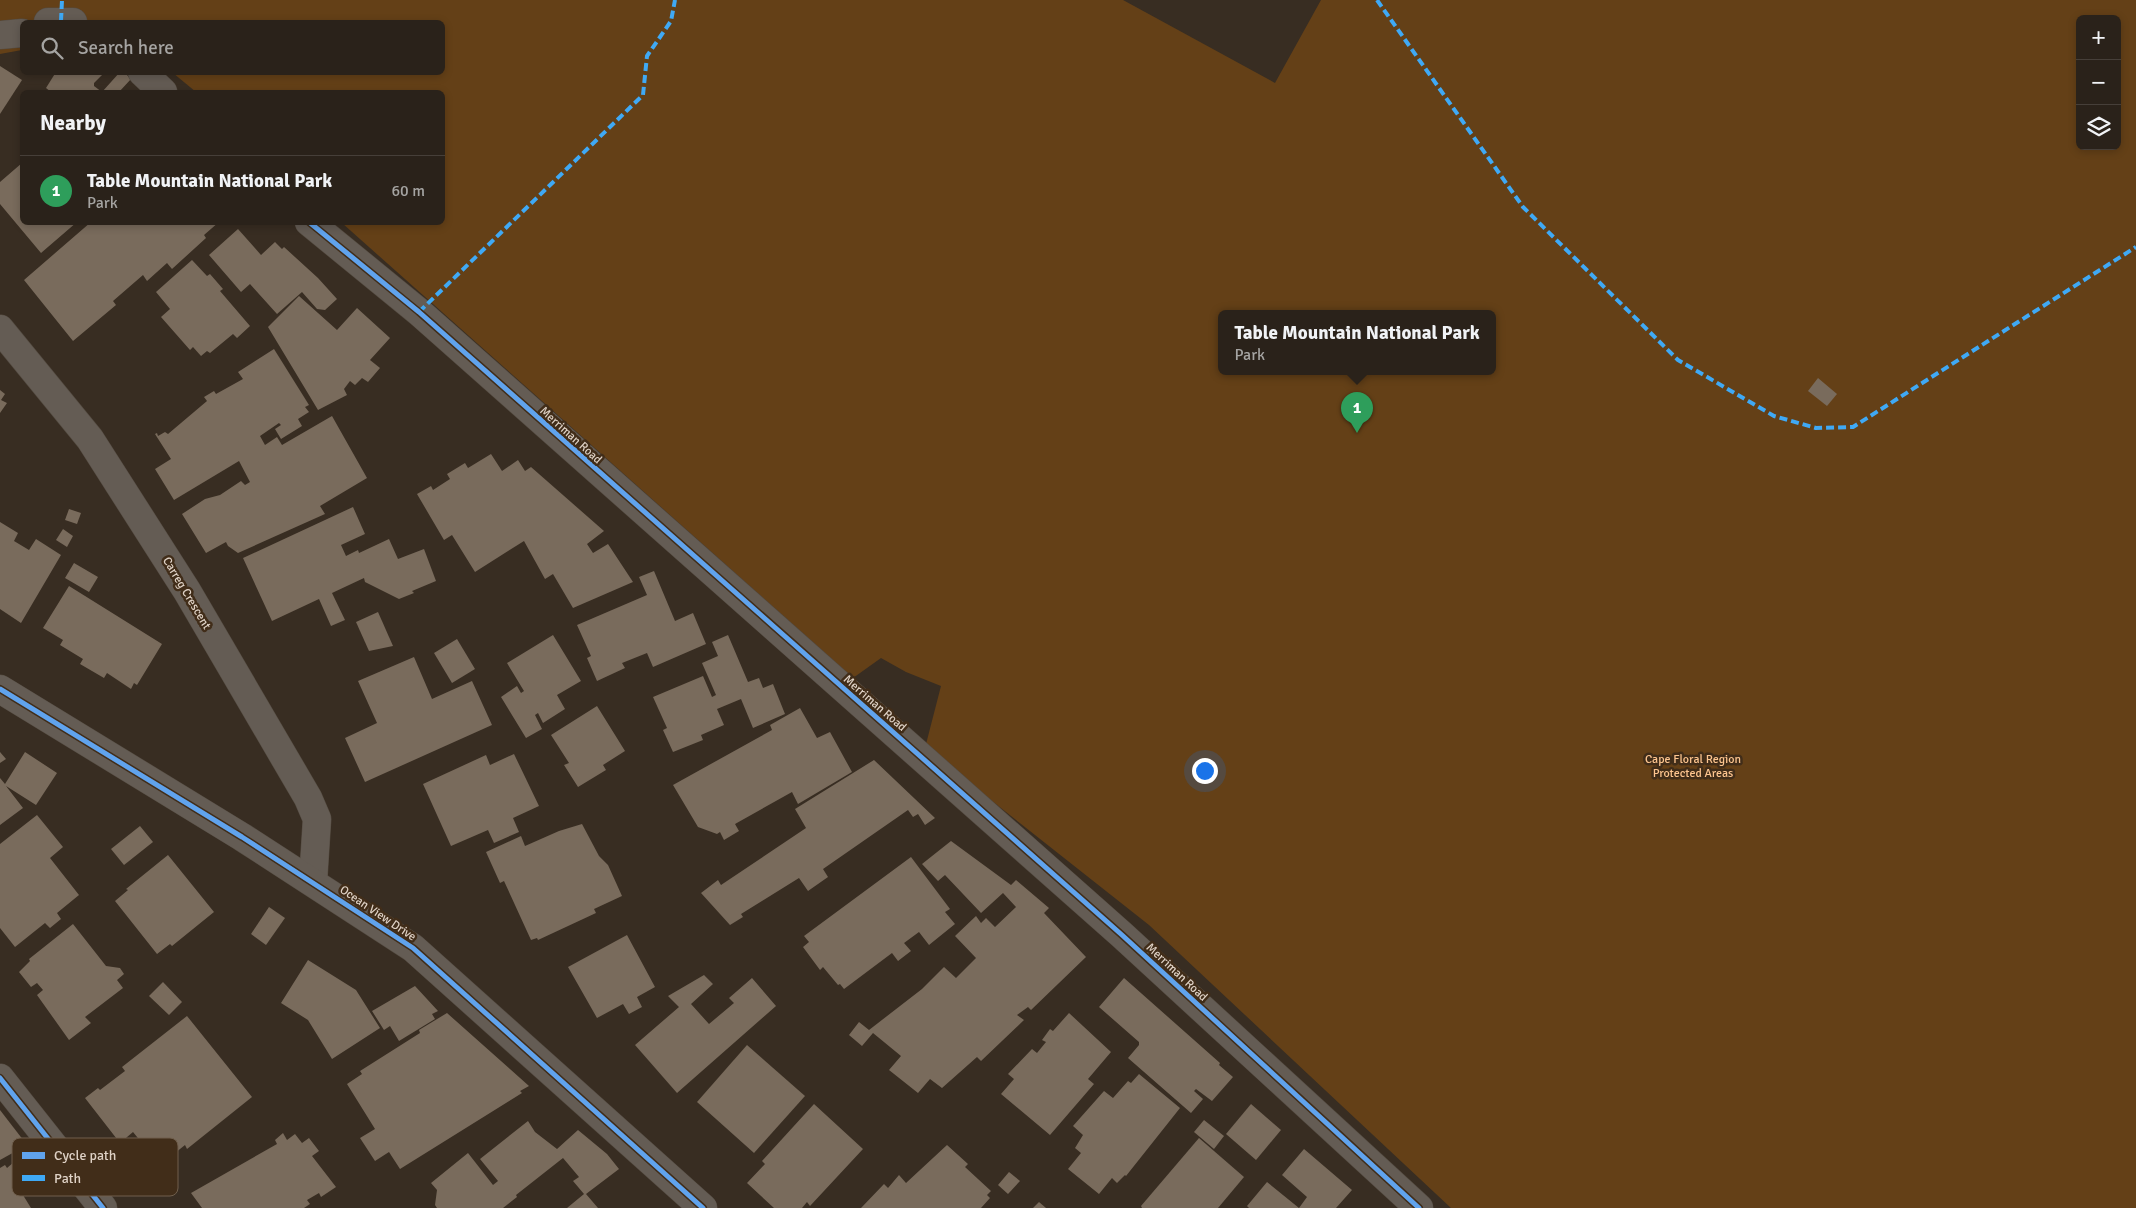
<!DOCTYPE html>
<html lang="en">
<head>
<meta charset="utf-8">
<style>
	body { margin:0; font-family:Signika,sans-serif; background:#362f27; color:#f1f3f6 }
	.controls { position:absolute; right:15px; top:15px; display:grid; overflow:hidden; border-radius:8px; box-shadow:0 2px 8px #0003 }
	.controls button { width:45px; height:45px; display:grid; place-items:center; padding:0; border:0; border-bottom:1px solid #463f39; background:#2a221a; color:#f1f3f6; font:25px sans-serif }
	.you { position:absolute; left:1204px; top:770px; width:18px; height:18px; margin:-12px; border:4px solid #fff; border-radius:50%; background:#1a73e8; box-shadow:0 0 0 8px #1a73e833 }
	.badge { display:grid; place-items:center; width:32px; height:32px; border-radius:50%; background:#ea580c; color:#fff; font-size:16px; font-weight:700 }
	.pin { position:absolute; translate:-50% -41px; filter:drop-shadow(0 1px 2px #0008) }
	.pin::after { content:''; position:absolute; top:26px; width:18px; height:15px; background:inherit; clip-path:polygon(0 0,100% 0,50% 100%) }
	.popup { position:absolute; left:1218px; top:310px; width:278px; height:65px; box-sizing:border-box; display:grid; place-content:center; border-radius:8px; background:#2a221a; filter:drop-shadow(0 1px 4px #0005); font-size:16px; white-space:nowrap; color:#a5a4a2 }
	.popup b { font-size:19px; color:#f1f3f6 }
	.popup::after { content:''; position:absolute; left:50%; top:100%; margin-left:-10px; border:10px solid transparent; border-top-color:#2a221a }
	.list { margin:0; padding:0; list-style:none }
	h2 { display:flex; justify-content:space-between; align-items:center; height:65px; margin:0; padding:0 20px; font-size:21px }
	h2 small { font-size:16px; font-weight:400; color:#a5a4a2 }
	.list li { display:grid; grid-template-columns:32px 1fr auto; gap:15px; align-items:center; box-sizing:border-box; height:70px; padding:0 20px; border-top:1px solid #463f39 }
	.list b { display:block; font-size:19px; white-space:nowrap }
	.list p { margin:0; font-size:16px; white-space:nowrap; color:#a5a4a2 }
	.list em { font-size:16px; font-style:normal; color:#a5a4a2 }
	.icon { flex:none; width:28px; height:28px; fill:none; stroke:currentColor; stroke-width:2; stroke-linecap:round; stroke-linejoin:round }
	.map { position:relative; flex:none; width:2136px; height:1208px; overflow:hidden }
	.search { position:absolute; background:#2a221a; box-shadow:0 2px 8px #0003; left:20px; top:20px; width:425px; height:55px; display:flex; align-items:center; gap:12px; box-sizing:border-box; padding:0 18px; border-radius:8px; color:#a5a4a2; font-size:19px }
	.panel { position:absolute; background:#2a221a; box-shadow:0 2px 8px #0003; left:20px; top:90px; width:425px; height:135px; border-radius:8px }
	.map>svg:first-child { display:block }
	.green { fill:#644017; fill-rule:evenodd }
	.building { fill:#796b5c }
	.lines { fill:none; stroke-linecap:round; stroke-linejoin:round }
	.minor-casing { stroke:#544b41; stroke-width:29 }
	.minor { stroke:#645c54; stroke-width:28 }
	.quiet { stroke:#3fa9f5; stroke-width:4; stroke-dasharray:8 4; stroke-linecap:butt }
	.cycleway-casing { stroke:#412d19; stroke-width:8 }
	.cycleway { stroke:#60a3ed; stroke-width:5 }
	.labels { text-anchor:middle; stroke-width:5; stroke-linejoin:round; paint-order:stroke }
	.street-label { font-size:12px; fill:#dfd2c6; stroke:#412d19 }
	.park-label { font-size:12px; fill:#fdc58f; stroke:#412d19 }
	.key { fill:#412d19; stroke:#705f4d; stroke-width:1 }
	.key-label { font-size:14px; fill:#dfd2c6 }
</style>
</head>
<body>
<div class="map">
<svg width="2136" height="1208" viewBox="0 0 2136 1208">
	<rect width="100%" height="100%" fill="#382d22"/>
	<path class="green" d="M0,0H1123L1275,83L1321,0H2136V1208H1451L1149,925L925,748L941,686L906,672L881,658L853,678L342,223L442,222V92H196L173,73L442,72V22H105L100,20L96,22H22V50L0,54ZM2080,19H2117V146H2080ZM1222,314H1492V372H1222Z"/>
	<g class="building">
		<path d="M0,66L22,80L0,114Z"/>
		<path d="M56,72H105L94,83V86L102,92L120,72H124L131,79L119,92H51L46,88Z"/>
		<path d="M22,163V222H77L41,253L0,204V182Z"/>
		<path d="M91,222H219L204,235L206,238L172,269L167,263L147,281L143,275L113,301L116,305L73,341L24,280Z"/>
		<path d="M238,229L261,255L275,242L282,249L284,247L318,278L337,299L325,310L317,309L302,292L277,314L250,284L241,292L209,255Z"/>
		<path d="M192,260L207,276L210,274L223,289L220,291L250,326L237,338L233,334L210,353L207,351L201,356L193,347L190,350L161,317L170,309L156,292Z"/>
		<path d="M299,296L337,330L357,308L390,338L370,360L380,368L368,382L362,378L355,385L350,381L344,389L347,395L318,410L268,327Z"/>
		<path d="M274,349L309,405L305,407L309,412L298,419L302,426L281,439L275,429L281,425L279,423L260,436L265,445L277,437L282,445L332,416L367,478L320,506L325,514L238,553L228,546L226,542L206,553L182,514L205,499L220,495L241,481L245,485L250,482L239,461L174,500L155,469L171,459L155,434L157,433L158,436L165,432L168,434L207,401L204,397L214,391L216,394L243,379L238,372Z"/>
		<path d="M1818,378L1837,394L1827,406L1808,391Z"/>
		<path d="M0,390L5,394L1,400L7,403L0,413Z"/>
		<path d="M491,454L502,471L518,460L525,471L531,467L604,531L587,544L593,553L608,544L633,582L573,608L553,574L545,579L524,541L475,572L452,535L444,540L417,494L431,486L433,490L450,479L447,474L465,463L468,468Z"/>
		<path d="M353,507L365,534L341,545L346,556L358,550L359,553L389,539L398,559L424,549L436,581L412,591L414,593L399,599L365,582L364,578L332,593L345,620L331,626L319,599L272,621L243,558Z"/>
		<path d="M69,509L81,513L77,524L65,520Z"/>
		<path d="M0,522L18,533L14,541L29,550L36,539L61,555L21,623L0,609Z"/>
		<path d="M63,529L73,536L67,547L56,540Z"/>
		<path d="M74,563L98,577L89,592L65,578Z"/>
		<path d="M654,571L675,621L693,613L706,644L653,667L647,653L622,663L625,668L597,681L587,658L591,656L577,625L647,595L639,577Z"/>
		<path d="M69,586L162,644L137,685L134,683L131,689L107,673L104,678L80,664L83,659L60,645L63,640L43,628Z"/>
		<path d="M378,612L393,646L369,651L356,622Z"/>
		<path d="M553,635L581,681L557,695L565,709L543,723L538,713L535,715L542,729L526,738L501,697L517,686L521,693L524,691L507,663Z"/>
		<path d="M728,635L748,682L759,678L763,688L773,684L785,714L753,728L741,699L717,709L724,725L701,735L703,740L673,752L663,730L667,728L653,697L703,676L712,697L716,695L702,663L718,656L712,642Z"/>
		<path d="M457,639L475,669L452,683L434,653Z"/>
		<path d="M414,657L432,699L472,681L492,725L365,782L345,738L377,723L358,681Z"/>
		<path d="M597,706L625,751L603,765L606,770L578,787L564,765L569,763L551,735Z"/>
		<path d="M800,708L817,738L830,732L852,772L798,804L792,792L735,824L739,831L724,840L720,832L717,834L698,827L673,785L772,730L770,725Z"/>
		<path d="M0,752L6,759L0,763Z"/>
		<path d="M25,752L57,773L36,805L6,786L23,808L0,825V778L5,784Z"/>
		<path d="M514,754L539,806L513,818L519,832L494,843L488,830L451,846L423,784L486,755L490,765Z"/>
		<path d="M874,760L935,818L925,825L918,814L913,817L908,810L823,869L828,877L808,891L799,878L741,914L743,917L730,925L701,893L718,880L721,885L806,828L795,809Z"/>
		<path d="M37,815L63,847L50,858L79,895L57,913L61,919L50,928L45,923L15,947L0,928V844Z"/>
		<path d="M582,824L599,856L608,865L622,896L594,909L596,913L538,940L537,938L531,940L504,881L500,883L486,852L521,836L525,846L559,831Z"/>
		<path d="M140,826L153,842L124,865L111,849Z"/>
		<path d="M951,841L1011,885L1016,880L1049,908L1044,913L1086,957L1031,1010L1028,1007L1017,1015L1024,1020L981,1061L977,1057L942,1088L930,1079L918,1093L889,1070L901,1056L873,1033L862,1046L849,1035L859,1022L869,1030L922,989L944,967L956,978L976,958L955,936L976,916L981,923L986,918L995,927L1016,907L1003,893L981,913L945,875L938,881L922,864Z"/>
		<path d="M168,855L214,912L172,946L170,944L157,954L115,901L128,890L126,889Z"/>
		<path d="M911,857L950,909L945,912L955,924L929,945L919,932L904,943L911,951L898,961L892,953L844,989L840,984L838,985L823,967L820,970L803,947L809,942L804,936Z"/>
		<path d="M269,907L285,918L266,945L251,934Z"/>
		<path d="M73,924L106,966L120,968L124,974L117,980L123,988L85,1017L91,1023L69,1040L37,995L43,990L37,983L31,987L19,972L30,961L29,959Z"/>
		<path d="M627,935L655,987L637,997L642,1007L629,1014L623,1004L597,1018L568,967Z"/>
		<path d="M308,960L356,990L380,1028L332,1059L308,1020L281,1003Z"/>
		<path d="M704,975L713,984L691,1004L709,1024L734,1003L729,998L752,978L776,1006L677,1093L635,1045L679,1007L668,996Z"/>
		<path d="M1124,978L1220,1063L1219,1065L1233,1077L1212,1101L1196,1089L1194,1091L1203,1099L1191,1113L1128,1058L1139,1045V1042L1099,1007Z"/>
		<path d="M163,982L182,1002L169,1015L149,996Z"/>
		<path d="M415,986L438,1011L432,1014L435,1019L399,1041L390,1026L384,1030L372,1011Z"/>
		<path d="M447,1013L529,1086L520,1091L522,1093L400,1169L389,1152L375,1161L360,1138L375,1129L347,1084L362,1074L360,1071L420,1033L419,1030Z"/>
		<path d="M1069,1013L1111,1052L1088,1079L1094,1084L1050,1135L1001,1094L1014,1079L1008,1074L1032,1049L1037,1053L1046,1042L1042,1040L1050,1029L1053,1031Z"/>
		<path d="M187,1016L252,1097L187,1149L185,1145L160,1165L133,1132L120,1143L85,1098L98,1088L100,1090L125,1071L122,1067Z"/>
		<path d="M747,1045L805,1096L754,1153L697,1102Z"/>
		<path d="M1139,1074L1180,1108L1126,1176L1125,1175L1117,1183L1112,1178L1099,1194L1068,1169L1081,1153L1075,1148L1083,1135L1073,1126L1104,1091L1113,1098L1128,1081L1131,1083Z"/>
		<path d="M814,1104L863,1149L810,1206L807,1202L802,1208H774L747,1183L765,1164L762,1161Z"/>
		<path d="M1251,1104L1281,1130L1256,1160L1226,1134Z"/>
		<path d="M0,1110L27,1145L0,1160Z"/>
		<path d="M1204,1120L1224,1136L1214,1149L1194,1132Z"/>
		<path d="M528,1121L535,1132L557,1149L578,1130L607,1154L619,1169L586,1194L598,1208H567L584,1194L573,1181L579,1177L563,1158L516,1195L517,1197L503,1208H437L435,1205L437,1190L431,1183L468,1153L493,1185L498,1181L480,1159Z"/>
		<path d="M283,1133L287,1140L295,1134L302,1143L309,1138L319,1151L312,1156L336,1187L321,1197L319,1193L307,1200L310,1204L304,1208H202L191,1193L277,1144L275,1140Z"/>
		<path d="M1199,1138L1244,1177L1218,1208H1142L1141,1206Z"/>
		<path d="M947,1145L968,1164L965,1167L991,1191L987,1195L990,1198L981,1208H861L884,1184L888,1188L899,1175L906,1183Z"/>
		<path d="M1304,1149L1352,1190L1336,1208H1249L1247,1206L1267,1182L1299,1208L1307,1197L1282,1175Z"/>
		<path d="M14,1162L26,1182L18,1187L31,1208H0V1168L5,1165L7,1168Z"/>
		<path d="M1009,1172L1020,1181L1008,1194L998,1185Z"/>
		<path d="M1039,1202L1046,1208H1033Z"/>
	</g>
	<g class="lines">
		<g class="minor-casing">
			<g id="minor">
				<path d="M48,22H73"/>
				<path d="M0,35L22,33"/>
				<path d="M142,72L163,92"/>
				<path d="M309,222L419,312L1122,935L1419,1208"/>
				<path d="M0,329L90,439L187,591L308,798L317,819L313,882"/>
				<path d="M0,689L242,837L413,948L703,1208"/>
				<path d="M0,1078L103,1208"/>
			</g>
		</g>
		<use href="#minor" class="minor"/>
		<g class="quiet">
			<path d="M1377,0L1523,207L1678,360L1774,416L1816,428L1853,427L2136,247"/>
			<path d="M61,21L62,0"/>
			<path d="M419,312L643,95L647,56L671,21L675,0"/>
		</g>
		<g class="cycleway-casing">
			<g id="cycleway">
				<path d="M309,222L419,312L1122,935L1419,1208"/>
				<path d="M0,689L242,837L413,948L703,1208"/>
				<path d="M0,1078L103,1208"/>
			</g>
		</g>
		<use href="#cycleway" class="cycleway"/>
	</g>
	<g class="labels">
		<g class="street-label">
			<text transform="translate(571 435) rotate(42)" y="4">Merriman Road</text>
			<text transform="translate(187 593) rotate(59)" y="4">Carreg Crescent</text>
			<text transform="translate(875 703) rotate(41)" y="4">Merriman Road</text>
			<text transform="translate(378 913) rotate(34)" y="4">Ocean View Drive</text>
			<text transform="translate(1177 972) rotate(43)" y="4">Merriman Road</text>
		</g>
		<g class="park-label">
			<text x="1693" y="763">Cape Floral Region<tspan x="1693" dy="14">Protected Areas</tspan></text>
		</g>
	</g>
	<rect x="12" y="1138" width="166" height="58" rx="8" class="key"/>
	<rect x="22" y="1152" width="23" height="7" fill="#60a3ed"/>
	<rect x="22" y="1175" width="23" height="6" fill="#3fa9f5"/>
	<g class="key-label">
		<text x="54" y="1160">Cycle path</text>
		<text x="54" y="1183">Path</text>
	</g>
</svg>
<div class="controls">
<button>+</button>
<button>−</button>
<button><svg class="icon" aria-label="layers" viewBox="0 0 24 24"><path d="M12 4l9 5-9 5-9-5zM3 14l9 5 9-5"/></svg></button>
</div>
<div class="you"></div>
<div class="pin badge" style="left:1357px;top:433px;background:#2e9e5b">1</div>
<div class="popup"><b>Table Mountain National Park</b>Park</div>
<div class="search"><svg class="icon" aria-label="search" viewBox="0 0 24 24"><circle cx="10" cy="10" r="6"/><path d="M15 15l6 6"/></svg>Search here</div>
<section class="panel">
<h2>Nearby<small></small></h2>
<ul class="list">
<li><span class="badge" style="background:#2e9e5b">1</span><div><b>Table Mountain National Park</b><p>Park</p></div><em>60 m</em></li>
</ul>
</section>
</div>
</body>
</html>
